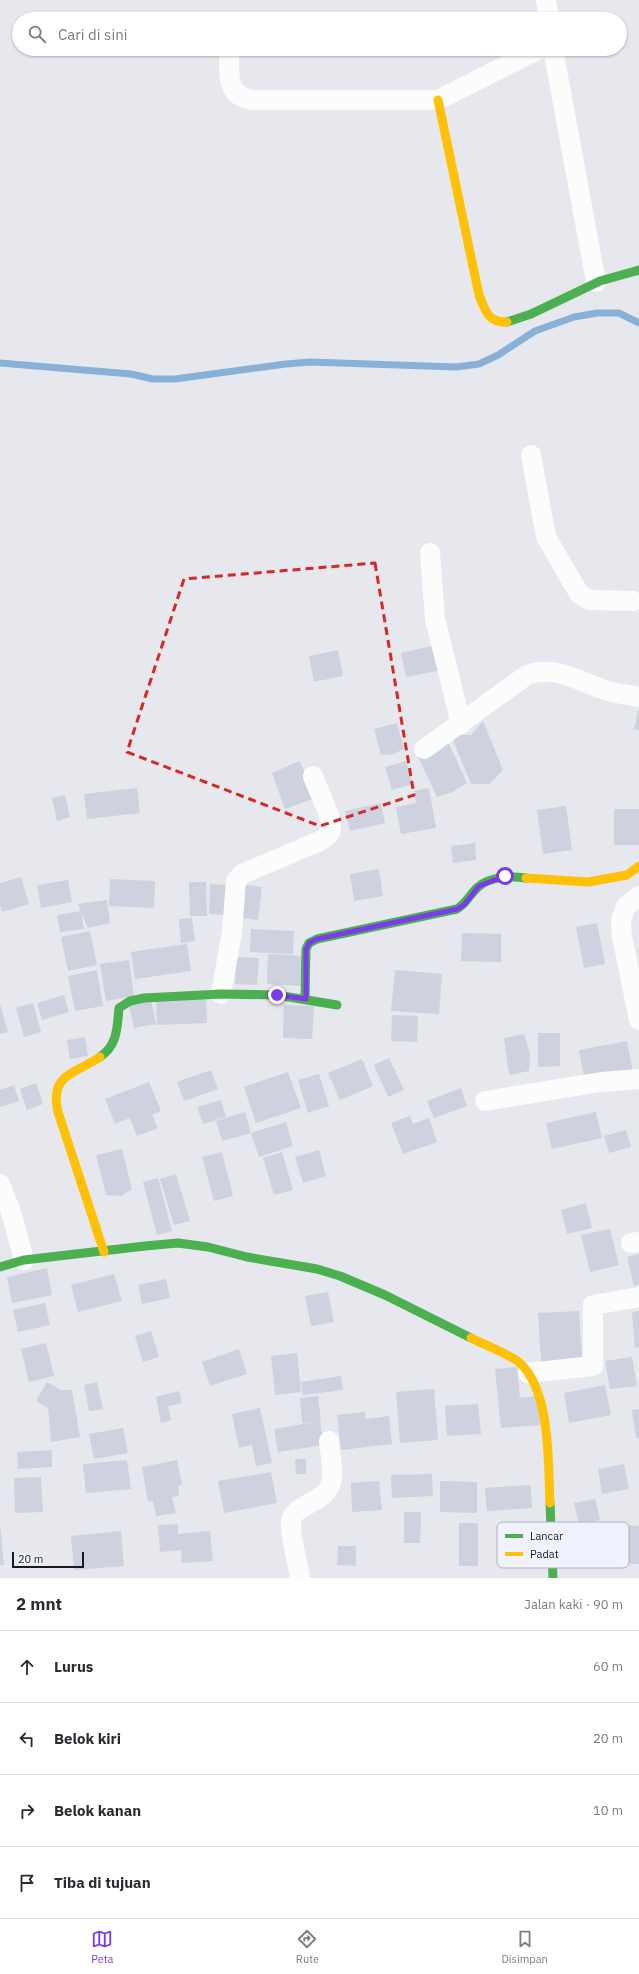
<!DOCTYPE html>
<html lang="id">
<head>
<meta charset="utf-8">
<style>
	body { margin:0; font-family:"IBM Plex Sans",sans-serif; background:#f7f7f7; color:#2b2b33 }
	.scale { position:absolute; left:12px; bottom:10px; width:72px; box-sizing:border-box; padding-left:4px; border:2px solid #191a1e; border-top:0; font-size:11px; line-height:14px; white-space:nowrap; color:#191a1e; -webkit-text-stroke:3px #f0f3fe; paint-order:stroke }
	.stop { position:absolute; width:12px; height:12px; margin:-9px; border:3px solid #7c3aed; border-radius:50%; background:#fff }
	.stop.end { background:#7c3aed; border-color:#fff; box-shadow:0 1px 4px #0008 }
	.list { margin:0; padding:0; list-style:none }
	h2 { display:flex; justify-content:space-between; align-items:center; height:52px; margin:0; padding:0 16px; font-size:17px }
	h2 small { font-size:13px; font-weight:400; color:#7c7c81 }
	.list li { display:grid; grid-template-columns:26px 1fr auto; gap:12px; align-items:center; box-sizing:border-box; height:72px; padding:0 16px; border-top:1px solid #e1e1e2 }
	.list b { display:block; font-size:15px; white-space:nowrap }
	.list em { font-size:13px; font-style:normal; color:#7c7c81 }
	.icon { flex:none; width:22px; height:22px; fill:none; stroke:currentColor; stroke-width:2; stroke-linecap:round; stroke-linejoin:round }
	.map { position:relative; flex:none; width:639px; height:1578px; overflow:hidden }
	.search { position:absolute; background:#fff; box-shadow:0 1px 3px #0004; left:12px; right:12px; top:12px; height:44px; display:flex; align-items:center; gap:10px; box-sizing:border-box; padding:0 14px; border-radius:22px; color:#7c7c81; font-size:15px }
	.sheet { height:340px; background:#fff }
	nav { display:flex; justify-content:space-around; align-items:center; box-sizing:border-box; height:56px; border-top:1px solid #e1e1e2; background:#fff; font-size:11px; color:#7c7c81 }
	nav a { display:grid; justify-items:center; gap:2px }
	nav .on { color:#7c3aed }
	.map>svg:first-child { display:block }
	.lines { fill:none; stroke-linecap:round; stroke-linejoin:round }
	.stream { stroke:#89b1d8; stroke-width:7 }
	.building { fill:#ced1de }
	.street { stroke:#fbfcfc; stroke-width:20 }
	.fast { stroke:#4caf50; stroke-width:9 }
	.slow { stroke:#ffc107; stroke-width:9 }
	.route { stroke:#7c3aed; stroke-width:5 }
	.marked { fill:none; stroke:#d62828; stroke-width:3; stroke-dasharray:8 5; stroke-linejoin:round }
	.key { fill:#f0f3fe; stroke:#b0b2bb; stroke-width:1 }
	.key-label { font-size:11px; fill:#191a1e }
</style>
</head>
<body>
<div class="map">
<svg width="639" height="1578" viewBox="0 0 639 1578">
	<rect width="100%" height="100%" fill="#e6e8ee"/>
	<g class="lines">
		<path class="stream" d="M0,363L131,374L153,379H175L286,364L310,362L456,367L479,364L498,355L535,331L574,317L597,313H619L639,323"/>
	</g>
	<g class="building">
		<path d="M436,645L442,670L406,677L401,653Z"/>
		<path d="M338,650L343,676L314,682L309,656Z"/>
		<path d="M638,710H639V730L634,729Z"/>
		<path d="M483,721L503,770L489,784H471L451,735H471Z"/>
		<path d="M397,723L404,749L393,754L381,755L374,729Z"/>
		<path d="M448,742L467,783L452,792L437,797L418,756Z"/>
		<path d="M299,761L318,797L285,809L272,773Z"/>
		<path d="M406,761L413,784L392,790L385,767Z"/>
		<path d="M137,788L140,813L87,819L84,794Z"/>
		<path d="M429,788L436,828L401,834L396,807L416,803L414,791Z"/>
		<path d="M65,795L70,817L57,821L52,798Z"/>
		<path d="M381,803L385,823L350,831L345,811Z"/>
		<path d="M566,806L572,850L543,854L537,810Z"/>
		<rect x="614" y="809" width="25" height="36"/>
		<path d="M475,843L476,860L453,863L451,846Z"/>
		<path d="M379,869L383,896L354,901L350,874Z"/>
		<path d="M21,877L29,904L2,912L0,905V883Z"/>
		<path d="M110,879L155,881L154,908L109,906Z"/>
		<path d="M68,880L72,902L41,908L37,885Z"/>
		<path d="M189,882H206L207,916H190Z"/>
		<path d="M210,884L231,885V915L209,914Z"/>
		<path d="M238,884L262,887L258,920L234,917Z"/>
		<path d="M107,900L110,923L88,928L78,904Z"/>
		<path d="M81,911L84,929L60,932L57,915Z"/>
		<path d="M192,918L195,941L181,943L179,919Z"/>
		<path d="M597,923L605,964L584,968L576,927Z"/>
		<path d="M251,929L294,931L293,954L250,952Z"/>
		<path d="M90,931L97,965L68,971L61,937Z"/>
		<path d="M462,933L501,934V962L461,961Z"/>
		<path d="M187,944L191,971L135,979L131,952Z"/>
		<path d="M268,954L304,956L302,986L267,984Z"/>
		<path d="M236,957L259,958L257,985L235,984Z"/>
		<path d="M129,960L134,996L106,1001L100,964Z"/>
		<path d="M97,970L103,1006L75,1011L68,976Z"/>
		<path d="M395,970L442,974L439,1014L391,1011Z"/>
		<path d="M64,995L69,1012L42,1020L37,1003Z"/>
		<path d="M206,997L207,1023L157,1025L156,998Z"/>
		<path d="M151,1000L156,1024L134,1028L129,1005Z"/>
		<path d="M33,1003L41,1032L24,1037L16,1008Z"/>
		<path d="M0,1004L8,1032L0,1034Z"/>
		<path d="M284,1005L314,1006L312,1039L283,1038Z"/>
		<path d="M392,1015L418,1016L417,1042L391,1041Z"/>
		<path d="M538,1033H560V1066L538,1067Z"/>
		<path d="M524,1034L530,1054L529,1071L509,1075L504,1038Z"/>
		<path d="M85,1037L88,1056L70,1059L67,1040Z"/>
		<path d="M627,1041L633,1073L585,1082L579,1050Z"/>
		<path d="M389,1058L404,1090L388,1097L374,1065Z"/>
		<path d="M362,1059L373,1086L340,1100L328,1073Z"/>
		<path d="M211,1070L218,1089L184,1101L177,1082Z"/>
		<path d="M288,1072L301,1108L256,1123L244,1087Z"/>
		<path d="M319,1074L329,1106L308,1113L298,1080Z"/>
		<path d="M149,1082L161,1111L152,1115L158,1128L137,1136L130,1118L115,1124L105,1099Z"/>
		<path d="M36,1083L43,1104L27,1110L20,1089Z"/>
		<path d="M14,1085L19,1101L0,1107V1090Z"/>
		<path d="M461,1088L467,1106L434,1118L427,1101Z"/>
		<path d="M221,1100L226,1117L203,1124L197,1107Z"/>
		<path d="M245,1112L251,1133L222,1141L216,1121Z"/>
		<path d="M596,1112L602,1138L552,1149L546,1123Z"/>
		<path d="M410,1116L413,1124L429,1118L437,1142L403,1154L391,1123Z"/>
		<path d="M286,1122L293,1146L259,1157L251,1133Z"/>
		<path d="M626,1130L631,1147L609,1153L604,1136Z"/>
		<path d="M122,1149L132,1189L121,1196L106,1195L96,1155Z"/>
		<path d="M319,1150L326,1176L303,1183L295,1157Z"/>
		<path d="M222,1152L233,1196L214,1201L202,1157Z"/>
		<path d="M282,1152L293,1190L274,1195L263,1158Z"/>
		<path d="M176,1174L190,1221L174,1225L160,1179Z"/>
		<path d="M158,1178L172,1231L157,1235L143,1182Z"/>
		<path d="M586,1203L592,1228L567,1234L561,1210Z"/>
		<path d="M610,1229L619,1265L590,1272L581,1235Z"/>
		<path d="M639,1254V1284L634,1286L627,1257Z"/>
		<path d="M47,1268L52,1295L12,1303L7,1277Z"/>
		<path d="M114,1274L122,1301L78,1312L71,1285Z"/>
		<path d="M166,1279L170,1298L142,1304L138,1285Z"/>
		<path d="M328,1292L334,1322L311,1326L305,1296Z"/>
		<path d="M45,1303L50,1325L18,1332L13,1310Z"/>
		<path d="M579,1311L582,1360L541,1362L538,1313Z"/>
		<path d="M639,1311V1347L635,1348L632,1312Z"/>
		<path d="M151,1331L159,1357L143,1362L135,1336Z"/>
		<path d="M46,1343L54,1376L29,1382L21,1349Z"/>
		<path d="M239,1349L247,1374L210,1386L202,1362Z"/>
		<path d="M297,1353L301,1392L275,1395L271,1356Z"/>
		<path d="M632,1357L637,1386L610,1389L605,1361Z"/>
		<path d="M517,1367L520,1398L538,1396L540,1425L501,1428L495,1369Z"/>
		<path d="M341,1376L343,1390L303,1395L301,1382Z"/>
		<path d="M47,1382L61,1390H72L80,1437L51,1442L48,1408L36,1401Z"/>
		<path d="M97,1382L103,1409L89,1411L84,1385Z"/>
		<path d="M605,1385L611,1415L569,1423L564,1393Z"/>
		<path d="M434,1389L438,1440L400,1443L396,1392Z"/>
		<path d="M179,1391L182,1403L168,1406L171,1420L161,1423L156,1397Z"/>
		<path d="M318,1396L321,1421L302,1423L300,1398Z"/>
		<path d="M478,1404L481,1434L447,1436L445,1406Z"/>
		<path d="M260,1408L272,1463L256,1466L252,1445L239,1448L232,1414Z"/>
		<path d="M639,1409V1438H636L632,1410Z"/>
		<path d="M365,1412L366,1419L389,1416L392,1444L341,1450L337,1415Z"/>
		<path d="M320,1421L324,1445L278,1452L274,1429Z"/>
		<path d="M123,1428L128,1453L94,1459L89,1434Z"/>
		<path d="M52,1450V1467L18,1469L17,1452Z"/>
		<path d="M295,1459H306V1474H296Z"/>
		<path d="M127,1460L131,1489L86,1493L83,1464Z"/>
		<path d="M177,1460L182,1485L178,1486L179,1496L172,1497L176,1513L156,1516L153,1501L148,1502L142,1467Z"/>
		<path d="M624,1464L629,1489L602,1494L598,1469Z"/>
		<path d="M271,1472L277,1503L224,1513L218,1481Z"/>
		<path d="M432,1474L433,1496L392,1498L391,1475Z"/>
		<path d="M41,1477L43,1512L15,1513L14,1478Z"/>
		<path d="M379,1481L382,1510L352,1512L351,1483Z"/>
		<path d="M440,1481L477,1482V1513L440,1512Z"/>
		<path d="M531,1485L532,1508L487,1511L485,1488Z"/>
		<path d="M595,1499L600,1520L579,1524L574,1503Z"/>
		<path d="M404,1512H421L420,1543H404Z"/>
		<rect x="459" y="1523" width="19" height="43"/>
		<path d="M593,1523L639,1526V1564L590,1561Z"/>
		<path d="M178,1524V1534L210,1531L213,1561L182,1563L181,1550L160,1552L158,1525Z"/>
		<path d="M0,1526L4,1565H0Z"/>
		<path d="M121,1531L124,1566L74,1570L71,1536Z"/>
		<path d="M338,1546H356V1566L337,1565Z"/>
	</g>
	<g class="lines">
		<g class="street">
			<path d="M546,0L549,19"/>
			<path d="M229,49C230,73 224,97 254,100H438L539,49"/>
			<path d="M553,49L596,282"/>
			<path d="M531,455L546,537L580,595L590,600L633,601"/>
			<path d="M430,553L435,619L461,724"/>
			<path d="M424,749L527,675C556,664 581,683 608,691C618,694 629,695 639,697"/>
			<path d="M639,896L626,906L621,920L622,936L639,1020"/>
			<path d="M221,994L232,932L236,881L242,874L320,841C324,838 330,835 331,830C333,817 317,789 313,776"/>
			<path d="M485,1101L601,1082L639,1079"/>
			<path d="M0,1184L11,1212L24,1260"/>
			<path d="M631,1243L639,1242"/>
			<path d="M528,1373L593,1366V1305L639,1297"/>
			<path d="M300,1578C298,1564 290,1535 291,1523C292,1502 329,1505 332,1478C333,1466 330,1452 329,1441"/>
		</g>
		<g class="fast">
			<path d="M507,322L531,314L600,281L639,270"/>
			<path d="M305,999L306,949L309,943L317,939L457,909C467,903 470,894 478,887C490,876 512,876 526,878"/>
			<path d="M100,1057C118,1045 117,1027 119,1008L130,1001L144,998L221,994L277,995L337,1005"/>
			<path d="M0,1267L24,1260L145,1246L178,1243L208,1247L247,1257L317,1269L340,1276L385,1295L471,1338"/>
			<path d="M550,1503L553,1578"/>
		</g>
		<g class="slow">
			<path d="M438,100L479,295C485,310 488,323 507,322"/>
			<path d="M526,878L588,882L627,875L639,866"/>
			<path d="M100,1057C75,1074 49,1074 58,1112L104,1252"/>
			<path d="M471,1338C483,1344 511,1355 520,1363C551,1392 548,1463 550,1503"/>
		</g>
	</g>
	<g class="lines">
		<path class="route" d="M277,995L306,999V950L309,943L317,939L457,909L464,905L479,886L505,876"/>
	</g>
	<path class="marked" d="M375,563L414,795L320,826L127,752L184,579Z"/>
	<rect x="497" y="1522" width="132" height="46" rx="6" class="key"/>
	<rect x="505" y="1534" width="18" height="4" fill="#4caf50"/>
	<rect x="505" y="1552" width="18" height="4" fill="#ffc107"/>
	<g class="key-label">
		<text x="530" y="1540">Lancar</text>
		<text x="530" y="1558">Padat</text>
	</g>
</svg>
<div class="scale">20 m</div>
<div class="stop" style="left:505px;top:876px"></div>
<div class="stop end" style="left:277px;top:995px"></div>
<div class="search"><svg class="icon" aria-label="search" viewBox="0 0 24 24"><circle cx="10" cy="10" r="6"/><path d="M15 15l6 6"/></svg>Cari di sini</div>
</div>
<section class="sheet">
<h2>2 mnt<small>Jalan kaki · 90 m</small></h2>
<ul class="list">
<li><svg class="icon" aria-label="ahead" viewBox="0 0 24 24"><path d="M12 20V5M6 11l6-6 6 6"/></svg><div><b>Lurus</b></div><em>60 m</em></li>
<li><svg class="icon" aria-label="left" viewBox="0 0 24 24"><path d="M17 20v-9H6M10 6l-5 5 5 5"/></svg><div><b>Belok kiri</b></div><em>20 m</em></li>
<li><svg class="icon" aria-label="right" viewBox="0 0 24 24"><path d="M7 20v-9h11M14 6l5 5-5 5"/></svg><div><b>Belok kanan</b></div><em>10 m</em></li>
<li><svg class="icon" aria-label="arrive" viewBox="0 0 24 24"><path d="M6 21V4h12l-3 4 3 4H6"/></svg><div><b>Tiba di tujuan</b></div></li>
</ul>
</section>
<nav>
<a class="on"><svg class="icon" aria-label="map" viewBox="0 0 24 24"><path d="M3 6l6-2 6 2 6-2v14l-6 2-6-2-6 2zM9 4v14M15 6v14"/></svg>Peta</a>
<a><svg class="icon" aria-label="directions" viewBox="0 0 24 24"><path d="M12 3l9 9-9 9-9-9zM9 14v-3h6M13 9l2 2-2 2"/></svg>Rute</a>
<a><svg class="icon" aria-label="saved" viewBox="0 0 24 24"><path d="M7 4h10v16l-5-4-5 4z"/></svg>Disimpan</a>
</nav>
</body>
</html>
